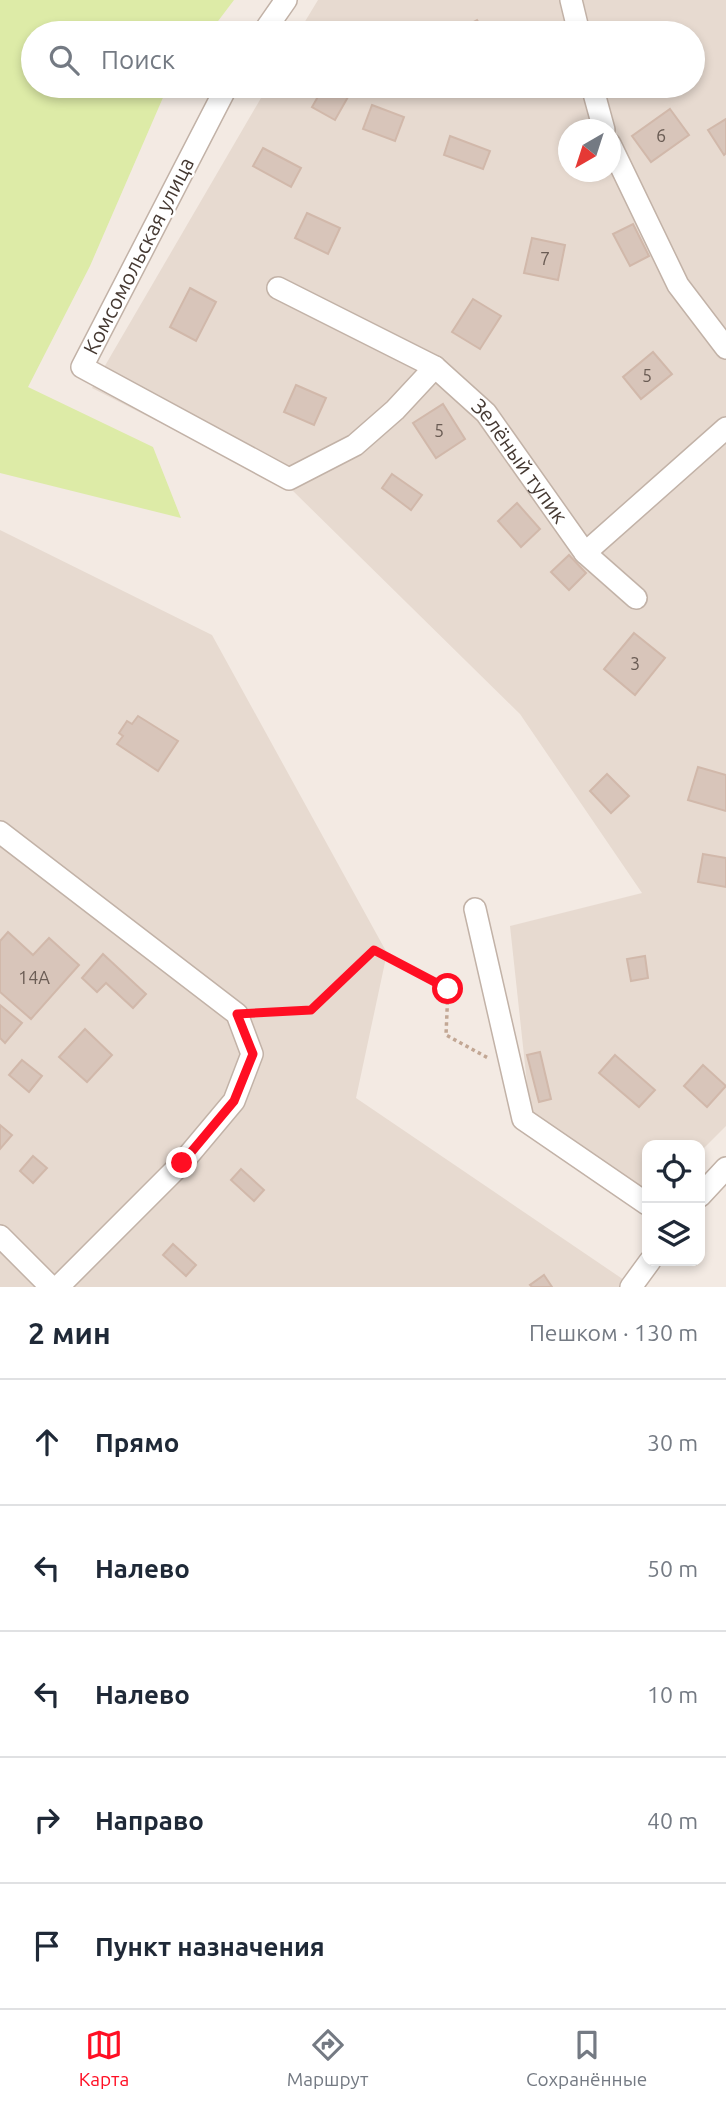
<!DOCTYPE html>
<html lang="ru">
<head>
<meta charset="utf-8">
<style>
	body { margin:0; font-family:Ubuntu,sans-serif; background:#f6f6f7; color:#1f2937 }
	.controls { position:absolute; right:21px; bottom:21px; display:grid; overflow:hidden; border-radius:14px; box-shadow:0 4px 10px #0003 }
	.controls button { width:63px; height:63px; display:grid; place-items:center; padding:0; border:0; border-bottom:2px solid #e0e1e3; background:#fff; color:#1f2937; font:35px sans-serif }
	.compass { position:absolute; left:558px; top:119px; width:63px; height:63px; border-radius:50%; background:#fff; box-shadow:0 4px 10px #0003; rotate:219deg }
	.stop { position:absolute; width:21px; height:21px; margin:-16px; border:5px solid #ff0e23; border-radius:50%; background:#fff }
	.stop.end { background:#ff0e23; border-color:#fff; box-shadow:0 2px 7px #0008 }
	.list { margin:0; padding:0; list-style:none }
	h2 { display:flex; justify-content:space-between; align-items:center; height:91px; margin:0; padding:0 28px; font-size:30px }
	h2 small { font-size:23px; font-weight:400; color:#747a83 }
	.list li { display:grid; grid-template-columns:46px 1fr auto; gap:21px; align-items:center; box-sizing:border-box; height:126px; padding:0 28px; border-top:2px solid #e0e1e3 }
	.list b { display:block; font-size:26px; white-space:nowrap }
	.list em { font-size:23px; font-style:normal; color:#747a83 }
	.icon { flex:none; width:38px; height:38px; fill:none; stroke:currentColor; stroke-width:2; stroke-linecap:round; stroke-linejoin:round }
	.map { position:relative; flex:none; width:726px; height:1287px; overflow:hidden }
	.search { position:absolute; background:#fff; box-shadow:0 4px 10px #0003; left:21px; right:21px; top:21px; height:77px; display:flex; align-items:center; gap:18px; box-sizing:border-box; padding:0 24px; border-radius:38px; color:#747a83; font-size:26px }
	.sheet { height:721px; background:#fff }
	nav { display:flex; justify-content:space-around; align-items:center; box-sizing:border-box; height:98px; border-top:2px solid #e0e1e3; background:#fff; font-size:19px; color:#747a83 }
	nav a { display:grid; justify-items:center; gap:4px }
	nav .on { color:#ff0e23 }
	.map>svg:first-child { display:block }
	.residential { fill:#e7dad0; fill-rule:evenodd }
	.green { fill:#ddeba7 }
	.building { fill:#d8c5ba; stroke:#d1b8aa; stroke-width:2 }
	.lines { fill:none; stroke-linecap:round; stroke-linejoin:round }
	.minor-casing { stroke:#c2b2a7; stroke-width:24 }
	.path { stroke:#c2a794; stroke-width:3.5; stroke-dasharray:3.5 3.5; stroke-linecap:butt }
	.minor { stroke:#fff; stroke-width:21 }
	.route { stroke:#ff0e23; stroke-width:9 }
	.labels { text-anchor:middle; stroke-width:5; stroke-linejoin:round; paint-order:stroke }
	.number-label { font-size:18px; fill:#6a5c54 }
	.street-label { font-size:21px; fill:#453932; stroke:#fff }
</style>
</head>
<body>
<div class="map">
<svg width="726" height="1287" viewBox="0 0 726 1287">
	<rect width="100%" height="100%" fill="#f3eae3"/>
	<g class="residential">
		<path d="M318,0H726V1126L700,1152V1145H647V1202L530,1111L510,926L642,893L520,714L292,490L92,388L268,86H693V33H298ZM568,130H610V172H568Z"/>
		<path d="M0,530L212,635L387,953L356,1098L627,1282L621,1287H0Z"/>
	</g>
	<path class="green" d="M0,0H234L209,33H33V86H168L90,266L28,387L153,447L181,518L0,473Z"/>
	<g class="building">
		<path d="M477,20L485,33H454Z"/>
		<path d="M324,86L348,97L335,120L312,107Z"/>
		<path d="M372,105L404,117L395,141L363,129Z"/>
		<path d="M670,109L689,135L651,162L632,136Z"/>
		<path d="M726,119V153L724,155L708,130Z"/>
		<path d="M450,136L490,151L483,169L444,155Z"/>
		<path d="M263,148L301,168L291,187L253,166Z"/>
		<path d="M307,213L340,228L328,254L295,238Z"/>
		<path d="M633,224L649,256L630,266L613,234Z"/>
		<path d="M532,238L565,245L558,280L524,273Z"/>
		<path d="M190,288L216,302L196,341L170,327Z"/>
		<path d="M473,299L501,316L480,349L452,332Z"/>
		<path d="M653,352L672,374L641,399L623,377Z"/>
		<path d="M296,385L326,398L314,425L284,412Z"/>
		<path d="M443,404L465,439L436,458L413,423Z"/>
		<path d="M392,474L422,495L411,510L382,488Z"/>
		<path d="M517,503L540,529L521,547L498,521Z"/>
		<path d="M569,555L586,573L569,590L551,572Z"/>
		<path d="M634,633L665,658L635,695L604,669Z"/>
		<path d="M138,716L178,741L158,771L117,744L123,736L119,733L127,721L132,724Z"/>
		<path d="M698,767L726,775V811L688,800Z"/>
		<path d="M607,774L629,796L611,813L590,791Z"/>
		<path d="M703,854L726,858V887L698,882Z"/>
		<path d="M8,932L33,955L49,938L79,965L31,1019L0,992V941Z"/>
		<path d="M103,954L146,994L133,1008L106,983L97,992L82,978Z"/>
		<path d="M645,956L648,978L631,981L627,959Z"/>
		<path d="M0,1005L22,1023L5,1043L0,1038Z"/>
		<path d="M85,1029L112,1055L87,1082L59,1057Z"/>
		<path d="M540,1052L551,1099L539,1102L527,1055Z"/>
		<path d="M615,1055L655,1090L639,1107L599,1073Z"/>
		<path d="M22,1060L42,1076L29,1092L9,1075Z"/>
		<path d="M703,1065L726,1086L707,1107L684,1086Z"/>
		<path d="M0,1125L12,1135L0,1149Z"/>
		<path d="M33,1156L47,1168L33,1183L20,1171Z"/>
		<path d="M241,1169L264,1190L254,1201L231,1180Z"/>
		<path d="M173,1244L196,1265L186,1276L163,1255Z"/>
		<path d="M544,1275L552,1287H532L530,1285Z"/>
	</g>
	<g class="lines">
		<g class="minor-casing">
			<g id="minor">
				<path d="M571,0L579,33"/>
				<path d="M263,33L286,0"/>
				<path d="M227,86L82,367L289,479L355,445L395,410L435,367"/>
				<path d="M592,86L604,130"/>
				<path d="M610,144L678,285L726,348"/>
				<path id="s1" d="M278,288L435,367L486,413L585,553L726,428"/>
				<path d="M585,553L636,598"/>
				<path d="M0,832L237,1014L252,1054L234,1101L182,1163L58,1287"/>
				<path d="M475,909L523,1119L647,1204"/>
				<path d="M700,1196L726,1168"/>
				<path d="M0,1236L51,1287"/>
				<path d="M631,1287L650,1261"/>
			</g>
		</g>
		<path class="path" d="M256,1013L311,1010L374,950L448,989L446,1035L490,1059"/>
		<use href="#minor" class="minor"/>
	</g>
	<g class="lines">
		<path class="route" d="M182,1163L234,1101L253,1054L237,1014L311,1010L374,950L448,989"/>
	</g>
	<g class="labels">
		<g class="number-label">
			<text x="661" y="142">6</text>
			<text x="545" y="265">7</text>
			<text x="647" y="382">5</text>
			<text x="439" y="437">5</text>
			<text x="635" y="670">3</text>
			<text x="34" y="984">14А</text>
		</g>
		<g class="street-label">
			<text transform="translate(139 256) rotate(-63)" y="7">Комсомольская улица</text>
			<text dy="7" stroke="none"><textPath href="#s1" startOffset="303">Зелёный тупик</textPath></text>
		</g>
	</g>
</svg>
<div class="controls">
<button><svg class="icon" aria-label="locate" viewBox="0 0 24 24"><circle cx="12" cy="12" r="6"/><path d="M12 2v4M12 18v4M2 12h4M18 12h4"/></svg></button>
<button><svg class="icon" aria-label="layers" viewBox="0 0 24 24"><path d="M12 4l9 5-9 5-9-5zM3 14l9 5 9-5"/></svg></button>
</div>
<svg class="compass" viewBox="-18 -18 36 36"><path d="M0-13l5 13h-10z" fill="#e53935"/><path d="M0 13l5-13h-10z" fill="#747a83"/></svg>
<div class="stop" style="left:448px;top:989px"></div>
<div class="stop end" style="left:182px;top:1163px"></div>
<div class="search"><svg class="icon" aria-label="search" viewBox="0 0 24 24"><circle cx="10" cy="10" r="6"/><path d="M15 15l6 6"/></svg>Поиск</div>
</div>
<section class="sheet">
<h2>2 мин<small>Пешком · 130 m</small></h2>
<ul class="list">
<li><svg class="icon" aria-label="ahead" viewBox="0 0 24 24"><path d="M12 20V5M6 11l6-6 6 6"/></svg><div><b>Прямо</b></div><em>30 m</em></li>
<li><svg class="icon" aria-label="left" viewBox="0 0 24 24"><path d="M17 20v-9H6M10 6l-5 5 5 5"/></svg><div><b>Налево</b></div><em>50 m</em></li>
<li><svg class="icon" aria-label="left" viewBox="0 0 24 24"><path d="M17 20v-9H6M10 6l-5 5 5 5"/></svg><div><b>Налево</b></div><em>10 m</em></li>
<li><svg class="icon" aria-label="right" viewBox="0 0 24 24"><path d="M7 20v-9h11M14 6l5 5-5 5"/></svg><div><b>Направо</b></div><em>40 m</em></li>
<li><svg class="icon" aria-label="arrive" viewBox="0 0 24 24"><path d="M6 21V4h12l-3 4 3 4H6"/></svg><div><b>Пункт назначения</b></div></li>
</ul>
</section>
<nav>
<a class="on"><svg class="icon" aria-label="map" viewBox="0 0 24 24"><path d="M3 6l6-2 6 2 6-2v14l-6 2-6-2-6 2zM9 4v14M15 6v14"/></svg>Карта</a>
<a><svg class="icon" aria-label="directions" viewBox="0 0 24 24"><path d="M12 3l9 9-9 9-9-9zM9 14v-3h6M13 9l2 2-2 2"/></svg>Маршрут</a>
<a><svg class="icon" aria-label="saved" viewBox="0 0 24 24"><path d="M7 4h10v16l-5-4-5 4z"/></svg>Сохранённые</a>
</nav>
</body>
</html>
